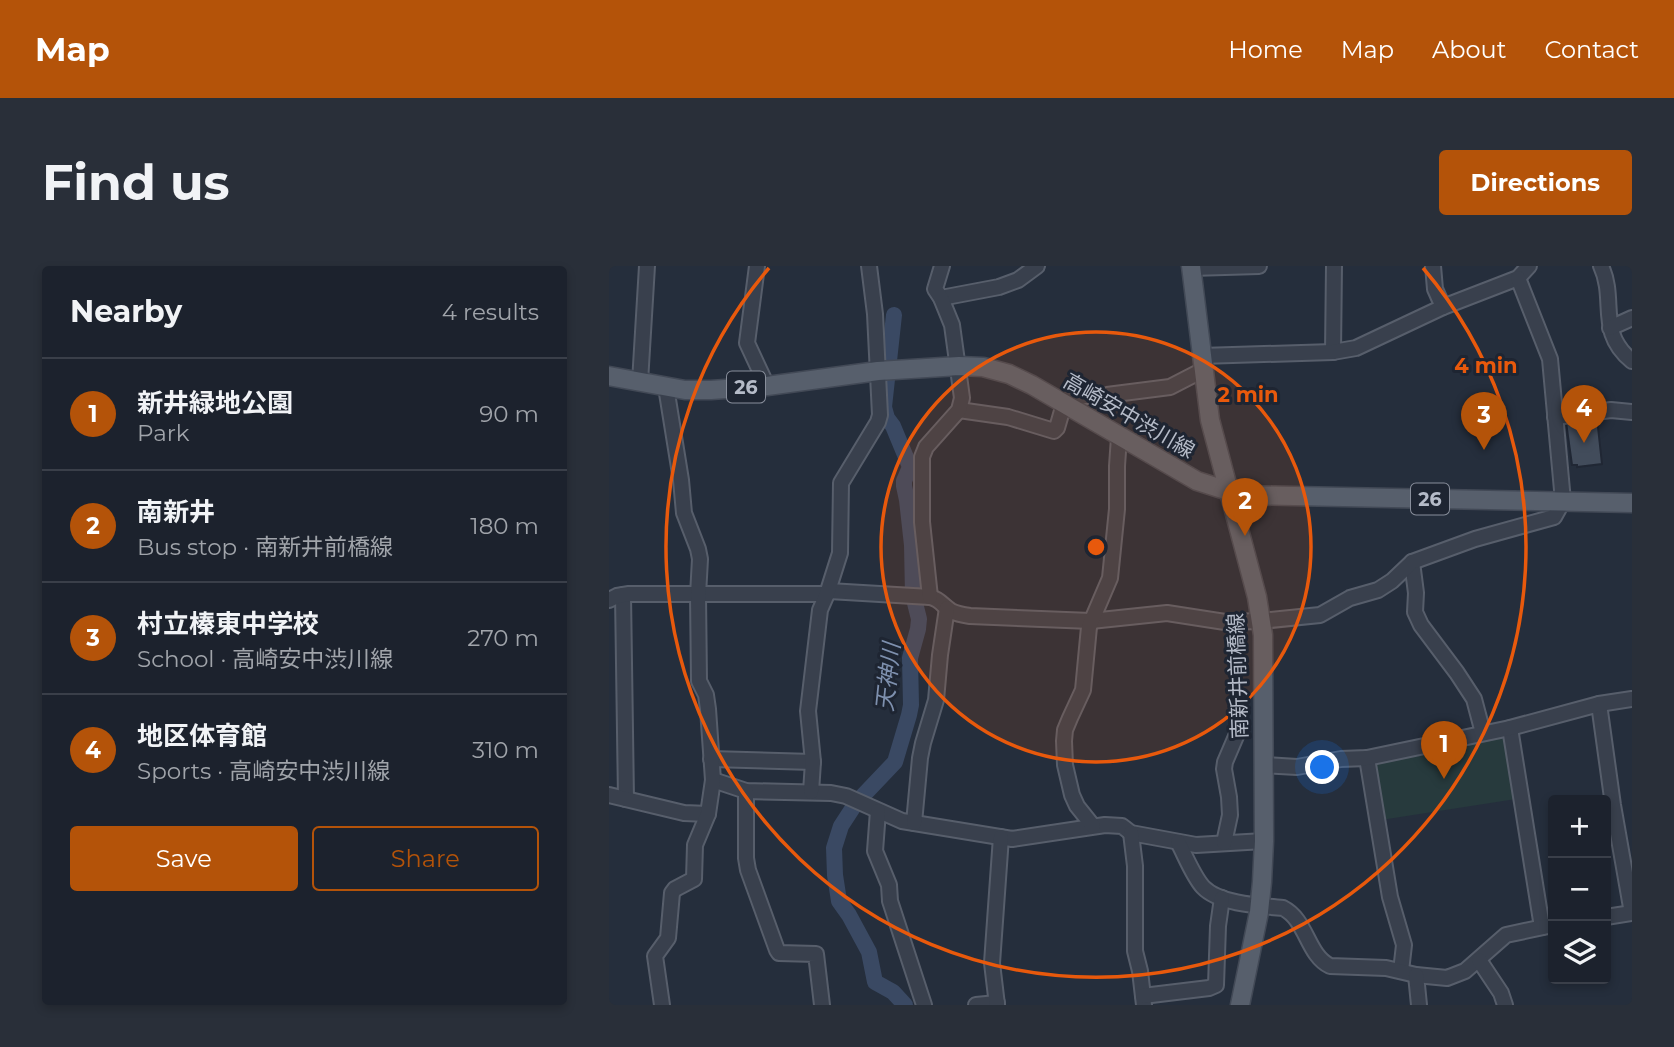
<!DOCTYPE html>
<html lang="en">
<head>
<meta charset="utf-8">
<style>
	body { margin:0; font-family:Montserrat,"Noto Sans JP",sans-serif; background:#292f39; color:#f1f3f6 }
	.controls { position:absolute; right:21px; bottom:21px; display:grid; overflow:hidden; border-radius:7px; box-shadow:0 4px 10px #0003 }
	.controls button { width:63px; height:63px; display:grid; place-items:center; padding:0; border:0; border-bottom:2px solid #3a3f49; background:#1c222d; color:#f1f3f6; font:35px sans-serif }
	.you { position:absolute; left:714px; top:502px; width:24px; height:24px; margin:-18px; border:5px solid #fff; border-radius:50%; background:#1a73e8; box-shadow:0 0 0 10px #1a73e833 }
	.badge { display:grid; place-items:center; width:46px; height:46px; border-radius:50%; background:#b45309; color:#fff; font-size:23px; font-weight:700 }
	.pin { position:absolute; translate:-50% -58px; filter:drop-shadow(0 2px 4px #0008) }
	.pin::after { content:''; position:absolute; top:37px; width:24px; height:21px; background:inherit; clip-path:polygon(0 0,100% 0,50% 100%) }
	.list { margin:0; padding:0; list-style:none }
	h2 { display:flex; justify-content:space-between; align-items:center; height:91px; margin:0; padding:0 28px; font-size:30px }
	h2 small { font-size:23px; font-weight:400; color:#a0a4aa }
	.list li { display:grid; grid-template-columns:46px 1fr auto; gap:21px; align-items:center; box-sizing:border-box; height:112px; padding:0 28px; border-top:2px solid #3a3f49 }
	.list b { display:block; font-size:26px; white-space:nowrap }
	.list p { margin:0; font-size:23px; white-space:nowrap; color:#a0a4aa }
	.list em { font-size:23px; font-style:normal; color:#a0a4aa }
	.actions { display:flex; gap:14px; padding:21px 28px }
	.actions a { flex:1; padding:16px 0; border:2px solid #b45309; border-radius:7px; text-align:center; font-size:24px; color:#b45309 }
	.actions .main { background:#b45309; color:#fff }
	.icon { flex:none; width:38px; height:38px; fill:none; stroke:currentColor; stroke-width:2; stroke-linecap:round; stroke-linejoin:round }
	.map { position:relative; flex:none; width:1023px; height:739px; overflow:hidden; border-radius:7px }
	header { display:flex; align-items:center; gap:42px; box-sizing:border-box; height:98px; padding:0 35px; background:#b45309; color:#fff }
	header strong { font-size:33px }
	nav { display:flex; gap:38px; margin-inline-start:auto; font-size:24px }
	.intro { display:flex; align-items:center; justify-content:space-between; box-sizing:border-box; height:168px; padding:0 42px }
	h1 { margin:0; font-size:49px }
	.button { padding:18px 32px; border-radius:7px; background:#b45309; color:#fff; font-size:24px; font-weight:700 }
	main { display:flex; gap:42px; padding:0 42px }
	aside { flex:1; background:#1c222d; border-radius:7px; box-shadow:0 4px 10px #0003 }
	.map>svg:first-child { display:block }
	.green { fill:#273a3d }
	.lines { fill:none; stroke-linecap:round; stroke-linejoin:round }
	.river { stroke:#3a4963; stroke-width:16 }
	.building { fill:#424c5b; stroke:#202734; stroke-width:2 }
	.minor-casing { stroke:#575e6b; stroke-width:18 }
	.major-casing { stroke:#424956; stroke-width:21 }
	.minor { stroke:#39404d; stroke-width:14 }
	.major { stroke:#575f6c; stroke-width:18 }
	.ring { fill:none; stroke:#e8590c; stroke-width:3.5 }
	.labels { text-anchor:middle; stroke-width:6; stroke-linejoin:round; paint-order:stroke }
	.shield { fill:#1e2532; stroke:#888e9b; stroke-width:2 }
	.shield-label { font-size:19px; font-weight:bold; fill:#b5bbc8 }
	.street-label { font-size:21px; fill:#b5bbc8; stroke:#1e2532 }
	.water-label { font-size:23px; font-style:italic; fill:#7e90ae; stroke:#1e2532 }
	.centre { fill:#e8590c; stroke:#1e2532; stroke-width:3.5 }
	.ring-label { font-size:21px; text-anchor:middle; font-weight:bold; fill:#e8590c; stroke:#1e2532; stroke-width:6; stroke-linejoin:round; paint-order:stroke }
</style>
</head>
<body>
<header>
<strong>Map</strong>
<nav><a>Home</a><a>Map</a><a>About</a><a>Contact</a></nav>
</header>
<div class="intro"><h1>Find us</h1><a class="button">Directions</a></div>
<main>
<aside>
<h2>Nearby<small>4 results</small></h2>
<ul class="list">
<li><span class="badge">1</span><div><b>新井緑地公園</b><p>Park</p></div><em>90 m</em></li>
<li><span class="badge">2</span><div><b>南新井</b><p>Bus stop · 南新井前橋線</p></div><em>180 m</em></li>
<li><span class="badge">3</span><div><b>村立榛東中学校</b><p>School · 高崎安中渋川線</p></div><em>270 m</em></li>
<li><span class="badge">4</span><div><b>地区体育館</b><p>Sports · 高崎安中渋川線</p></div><em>310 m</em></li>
</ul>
<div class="actions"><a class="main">Save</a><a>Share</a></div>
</aside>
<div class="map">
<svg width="1023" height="739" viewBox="0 0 1023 739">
	<rect width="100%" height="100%" fill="#252e3c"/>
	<path class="green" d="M897,468L907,533L772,554L763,493Z"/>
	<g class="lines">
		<path class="river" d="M285,49L275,141L278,152L284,160L301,201L295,215V220L298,234L303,279L304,329L310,353L309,363L301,392L302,439L300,449L286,496L247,537L232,560L225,582L226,609L230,635L240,649L260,686L266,716L284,726L296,739"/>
	</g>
	<path class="building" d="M988,152L993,198L968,201V199H963L957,156Z"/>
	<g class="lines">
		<g class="minor-casing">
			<g id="minor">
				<path d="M148,0L138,77L158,120"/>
				<path d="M824,0L826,23L834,41"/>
				<path d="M992,0C1008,34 987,66 1023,95"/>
				<path d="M582,2L650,0"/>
				<path d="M332,32L390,21L409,14L428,0"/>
				<path d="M1001,62L1023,52"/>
				<path d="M724,86L725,0"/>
				<path d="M592,90L724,86L747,82L834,41L909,12L920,0"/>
				<path d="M31,116L38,0"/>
				<path d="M350,144L399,151L445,165L448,162L457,131L498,129L561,121L594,104"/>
				<path d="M946,151L1002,144L1023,146"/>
				<path d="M803,296L807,327L806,346L812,359L848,407L865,433L874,467"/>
				<path d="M220,325L321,331C331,333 334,340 342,345C348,348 354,349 361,350L482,355L558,347L616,356L652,355L711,349L741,332L769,324L783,315L803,296L866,273L945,251L954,235L941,93L909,12"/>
				<path d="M14,329L17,533"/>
				<path d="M321,331L313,256V191L317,181L350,144L353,132L343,59L332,32L326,23L333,0"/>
				<path d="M0,334L8,330L20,328H218"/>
				<path d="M990,438L1004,539L1023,647"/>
				<path d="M901,462L933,661"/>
				<path d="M758,492L781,631L795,679L792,705"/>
				<path d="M102,493L204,496"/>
				<path d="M655,499L688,501L732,493L758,492L901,462L990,438L1023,433"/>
				<path d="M104,514L137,525L222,527L237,530L293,555L403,573L496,559L513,560L522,567L587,579L655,575"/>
				<path d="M137,525V592L139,604L168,684L170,687L207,688L213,739"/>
				<path d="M202,526L204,496L199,445L211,344L218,328L231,287L232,217L269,156L271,149L266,48L260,0"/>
				<path d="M0,529L75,547L99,548"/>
				<path d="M269,545L266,585L280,619L281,635L315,739"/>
				<path d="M305,557L311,492L314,477L327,434L331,389L338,342"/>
				<path d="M484,560L468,540L463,529L456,499L455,475L456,464L461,452L474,424L480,361L501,312L508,243V200L510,171"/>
				<path d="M522,567L526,600V685L531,705L535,739"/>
				<path d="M569,576C576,589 584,610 594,621C610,638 651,640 674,642C698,654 698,689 721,700L777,702L807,709L838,712L856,705L897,669L944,659"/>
				<path d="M615,577L621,549L620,531L615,503L616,496L631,461"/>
				<path d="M997,651L1023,647"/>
				<path d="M870,694L892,727L896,739"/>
				<path d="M807,709L810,739"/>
				<path d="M534,730L600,722L607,719L609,660L613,632"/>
				<path d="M53,739L46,690L59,672L63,627L66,623L85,613L86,579L99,548L104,514L99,443L97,429L90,415L89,329L91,293L89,283L75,247L72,214L57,121"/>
				<path d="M367,739L388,737"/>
				<path d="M388,739L383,697L392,571"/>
			</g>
		</g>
		<g class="major-casing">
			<g id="major">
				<path d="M582,0L601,154L648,331L654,369L655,575L653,616L650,646L631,739"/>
				<path d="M0,110L76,124H102L158,120L269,105L350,100L374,101L400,108L423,119L588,215L632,229L1023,237"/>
			</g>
		</g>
		<use href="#minor" class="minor"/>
		<use href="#major" class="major"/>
	</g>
	<circle cx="487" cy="281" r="215" fill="#e8590c" fill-opacity=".12"/>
	<g class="ring">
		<circle cx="487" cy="281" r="215"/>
		<path d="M814 2A430 430 0 1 1 160 2"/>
	</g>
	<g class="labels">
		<g class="shield">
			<rect x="118" y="105.5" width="38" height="31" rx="5"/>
			<rect x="802" y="217.5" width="38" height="31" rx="5"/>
		</g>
		<g class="shield-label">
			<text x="137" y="128">26</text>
			<text x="821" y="240">26</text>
		</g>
		<g class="street-label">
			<text transform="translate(520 150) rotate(30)" y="7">高崎安中渋川線</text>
			<text transform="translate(629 410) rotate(-92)" y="7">南新井前橋線</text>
		</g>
		<g class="water-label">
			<text transform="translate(279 411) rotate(-84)" y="8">天神川</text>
		</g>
	</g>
	<circle cx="487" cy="281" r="10" class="centre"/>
	<g class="ring-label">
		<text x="877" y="107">4 min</text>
		<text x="639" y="136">2 min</text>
	</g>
</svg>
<div class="controls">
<button>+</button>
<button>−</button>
<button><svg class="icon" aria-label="layers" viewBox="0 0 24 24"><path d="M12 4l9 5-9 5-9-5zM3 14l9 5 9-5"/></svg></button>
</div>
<div class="you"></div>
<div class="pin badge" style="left:835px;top:513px">1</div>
<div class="pin badge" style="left:636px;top:270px">2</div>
<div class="pin badge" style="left:875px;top:184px">3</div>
<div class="pin badge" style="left:975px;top:177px">4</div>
</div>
</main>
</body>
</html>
